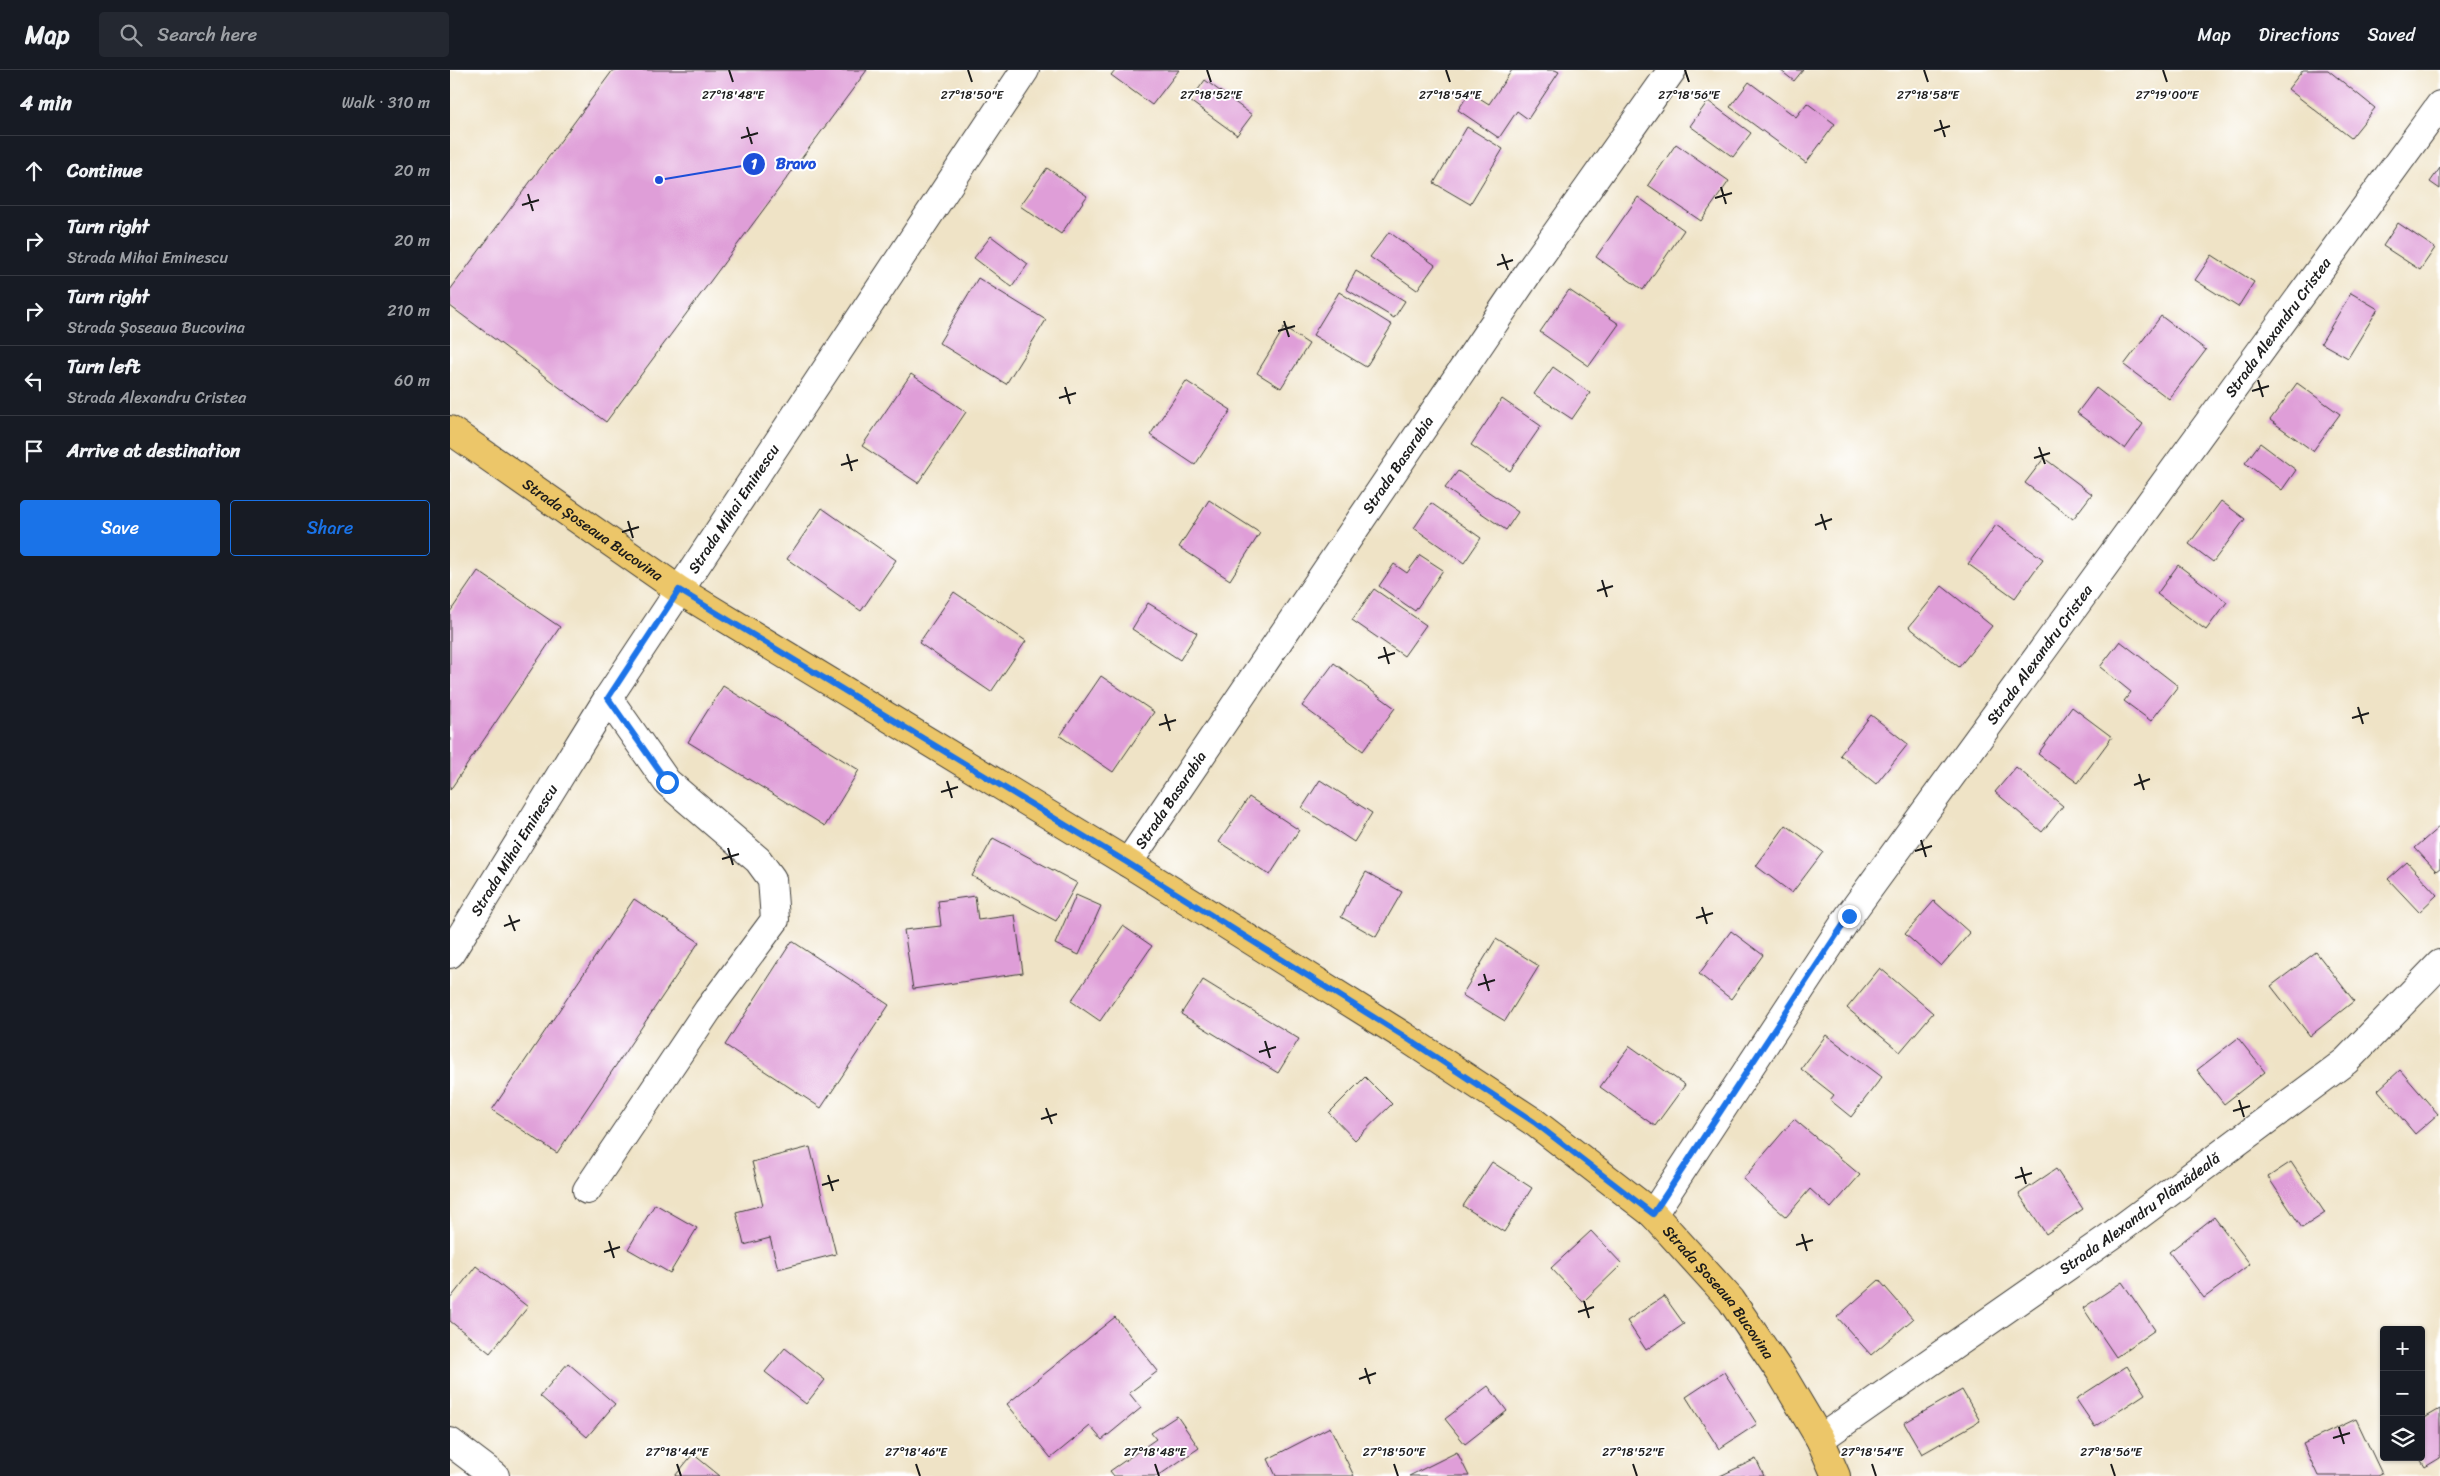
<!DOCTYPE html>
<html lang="en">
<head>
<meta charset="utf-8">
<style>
	body { margin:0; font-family:Sriracha,sans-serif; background:#242831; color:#f1f3f6 }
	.controls { position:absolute; right:15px; bottom:15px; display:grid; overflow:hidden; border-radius:5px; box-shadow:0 1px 4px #0004 }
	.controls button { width:45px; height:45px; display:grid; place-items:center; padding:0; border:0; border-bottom:1px solid #363941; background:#171b24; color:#f1f3f6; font:25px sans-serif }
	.stop { position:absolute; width:15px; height:15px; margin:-11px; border:4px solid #1a73e8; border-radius:50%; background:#fff }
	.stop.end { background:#1a73e8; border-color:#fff; box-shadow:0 1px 5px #0008 }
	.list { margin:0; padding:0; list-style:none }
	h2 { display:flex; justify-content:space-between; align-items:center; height:65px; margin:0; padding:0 20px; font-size:21px }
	h2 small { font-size:16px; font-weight:400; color:#9ea1a6 }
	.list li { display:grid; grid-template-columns:32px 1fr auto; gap:15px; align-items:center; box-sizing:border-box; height:70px; padding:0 20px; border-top:1px solid #363941 }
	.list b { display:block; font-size:19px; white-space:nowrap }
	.list p { margin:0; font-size:16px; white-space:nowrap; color:#9ea1a6 }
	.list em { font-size:16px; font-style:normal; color:#9ea1a6 }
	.actions { display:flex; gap:10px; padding:15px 20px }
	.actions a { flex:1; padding:11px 0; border:1px solid #1a73e8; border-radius:5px; text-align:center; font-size:18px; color:#1a73e8 }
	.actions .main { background:#1a73e8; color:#fff }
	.icon { flex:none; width:28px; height:28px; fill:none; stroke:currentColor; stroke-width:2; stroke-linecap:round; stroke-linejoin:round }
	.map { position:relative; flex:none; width:1990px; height:1406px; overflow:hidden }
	header { display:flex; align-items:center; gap:30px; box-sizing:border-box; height:70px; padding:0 25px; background:#171b24; border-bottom:1px solid #363941 }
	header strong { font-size:24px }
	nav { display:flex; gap:28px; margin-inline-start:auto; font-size:18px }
	.search { width:350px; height:45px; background:#242831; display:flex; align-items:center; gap:12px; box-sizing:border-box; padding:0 18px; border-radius:5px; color:#9ea1a6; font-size:19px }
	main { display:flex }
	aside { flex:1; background:#171b24 }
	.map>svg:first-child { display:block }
	.building { fill:#df9ed8 }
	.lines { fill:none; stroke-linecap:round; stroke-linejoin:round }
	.minor-casing { stroke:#3c3a36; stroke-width:30 }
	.major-casing { stroke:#3c3a36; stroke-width:30 }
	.minor { stroke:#fff; stroke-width:28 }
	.major { stroke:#ecc669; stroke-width:28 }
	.route { stroke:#1a73e8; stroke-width:6 }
	.ticks { fill:none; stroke:#1c1c1c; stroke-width:2 }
	.labels { text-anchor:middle; stroke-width:4; stroke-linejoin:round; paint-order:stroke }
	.street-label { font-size:15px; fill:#1c1c1c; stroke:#fff }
	.ticks-label { font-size:12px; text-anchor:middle; fill:#1c1c1c; stroke:#fff; stroke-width:4; stroke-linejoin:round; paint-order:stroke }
	.leader { fill:none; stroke:#1d4ed8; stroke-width:2 }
	.callout-dot { fill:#1d4ed8; stroke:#fff; stroke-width:2 }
	.mark-label { font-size:15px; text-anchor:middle; font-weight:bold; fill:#fff }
	.callout-label { font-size:16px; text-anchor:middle; font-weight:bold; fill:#1d4ed8; stroke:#fff; stroke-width:4; stroke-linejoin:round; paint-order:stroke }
</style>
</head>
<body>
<header>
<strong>Map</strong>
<div class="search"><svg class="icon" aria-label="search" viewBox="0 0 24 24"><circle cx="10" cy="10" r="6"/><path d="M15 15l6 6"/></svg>Search here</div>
<nav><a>Map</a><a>Directions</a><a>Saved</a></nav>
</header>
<main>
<aside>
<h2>4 min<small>Walk · 310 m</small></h2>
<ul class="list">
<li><svg class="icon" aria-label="ahead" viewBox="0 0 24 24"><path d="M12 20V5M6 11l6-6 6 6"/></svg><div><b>Continue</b></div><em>20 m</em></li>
<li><svg class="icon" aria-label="right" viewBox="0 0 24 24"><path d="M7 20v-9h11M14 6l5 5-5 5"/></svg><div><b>Turn right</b><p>Strada Mihai Eminescu</p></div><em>20 m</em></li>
<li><svg class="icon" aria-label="right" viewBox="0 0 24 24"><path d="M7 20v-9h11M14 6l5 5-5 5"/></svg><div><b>Turn right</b><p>Strada Șoseaua Bucovina</p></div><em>210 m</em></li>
<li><svg class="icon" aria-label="left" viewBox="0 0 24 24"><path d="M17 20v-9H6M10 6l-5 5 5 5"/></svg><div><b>Turn left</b><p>Strada Alexandru Cristea</p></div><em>60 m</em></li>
<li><svg class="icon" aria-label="arrive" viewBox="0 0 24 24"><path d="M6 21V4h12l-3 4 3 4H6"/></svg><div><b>Arrive at destination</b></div></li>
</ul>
<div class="actions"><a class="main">Save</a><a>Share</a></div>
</aside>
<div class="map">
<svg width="1990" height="1406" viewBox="0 0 1990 1406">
	<rect width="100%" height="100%" fill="#fff"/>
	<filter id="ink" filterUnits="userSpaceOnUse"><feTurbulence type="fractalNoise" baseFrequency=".02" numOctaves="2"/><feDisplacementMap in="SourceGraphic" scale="10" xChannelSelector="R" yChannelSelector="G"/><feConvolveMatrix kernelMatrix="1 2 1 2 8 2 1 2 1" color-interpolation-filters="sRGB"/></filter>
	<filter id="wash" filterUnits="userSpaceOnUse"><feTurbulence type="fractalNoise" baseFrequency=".0096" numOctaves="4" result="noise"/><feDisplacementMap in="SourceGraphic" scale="20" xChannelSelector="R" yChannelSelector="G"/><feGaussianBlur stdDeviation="1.12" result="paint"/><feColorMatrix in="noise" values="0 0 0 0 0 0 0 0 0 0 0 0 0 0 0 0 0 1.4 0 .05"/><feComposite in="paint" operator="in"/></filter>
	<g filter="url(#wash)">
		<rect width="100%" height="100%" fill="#efe3c6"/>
		<g id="blocks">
			<g class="building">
				<path d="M163,0H417L156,352L0,236V220Z"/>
				<path d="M665,0H729L702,35L661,5Z"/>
				<path d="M1062,0H1105L1109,2L1078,49L1067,41L1049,68L1008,40L1020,22L1039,34Z"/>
				<path d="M1330,0H1353L1344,11Z"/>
				<path d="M1853,0H1878L1925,38L1901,68L1838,19Z"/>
				<path d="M755,10L802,45L787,65L740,31Z"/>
				<path d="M1299,12L1346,47L1357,33L1385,54L1356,93L1280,37Z"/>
				<path d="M1258,31L1301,63L1283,87L1240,56Z"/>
				<path d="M1017,57L1053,79L1020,134L984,113Z"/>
				<path d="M1226,74L1279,111L1251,151L1198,115Z"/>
				<path d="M597,98L637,126L611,164L570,136Z"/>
				<path d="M1990,98V119L1980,112Z"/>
				<path d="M1188,127L1234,160L1193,220L1146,187Z"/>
				<path d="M1948,153L1985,178L1970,200L1933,176Z"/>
				<path d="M939,162L985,195L967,220L920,187Z"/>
				<path d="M541,166L578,194L562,217L524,188Z"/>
				<path d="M1762,185L1804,212L1788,237L1745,210Z"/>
				<path d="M906,201L955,231L944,248L896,219Z"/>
				<path d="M528,208L596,250L556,314L489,273Z"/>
				<path d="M1119,220L1169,254L1139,296L1090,262Z"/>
				<path d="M889,222L942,255L916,297L863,265Z"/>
				<path d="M1901,223L1928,239L1898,288L1871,273Z"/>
				<path d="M1711,246L1756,280L1719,329L1674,295Z"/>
				<path d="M834,258L859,274L831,318L807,303Z"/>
				<path d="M1103,297L1140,323L1122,349L1084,324Z"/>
				<path d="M461,304L516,342L468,413L412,376Z"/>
				<path d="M736,311L781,340L745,395L700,365Z"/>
				<path d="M1847,313L1890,344L1863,381L1820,350Z"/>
				<path d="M1646,318L1693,354L1675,379L1627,343Z"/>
				<path d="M1052,329L1091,356L1060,401L1021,375Z"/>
				<path d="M1810,373L1846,400L1832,420L1795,393Z"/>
				<path d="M1594,388L1642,424L1623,449L1575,413Z"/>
				<path d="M1008,401L1068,442L1056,460L995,418Z"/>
				<path d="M759,430L810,463L780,510L729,477Z"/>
				<path d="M1771,431L1795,449L1763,492L1739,474Z"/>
				<path d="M981,433L1031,468L1014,493L964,458Z"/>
				<path d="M372,438L446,490L411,541L337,489Z"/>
				<path d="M1546,455L1593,489L1565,528L1518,494Z"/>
				<path d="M970,485L993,500L965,541L929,516L944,494L957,503Z"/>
				<path d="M1728,495L1777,532L1756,560L1707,524Z"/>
				<path d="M28,501L110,557L0,720V542Z"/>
				<path d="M1492,516L1542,556L1509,597L1459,557Z"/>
				<path d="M924,519L976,555L954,586L902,550Z"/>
				<path d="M504,522L576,571L541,622L469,573Z"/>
				<path d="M698,533L747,563L730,590L682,559Z"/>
				<path d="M1670,571L1728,616L1701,651L1674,631L1681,622L1650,597Z"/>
				<path d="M884,593L945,638L913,681L852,636Z"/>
				<path d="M651,606L704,642L663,702L610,666Z"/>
				<path d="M273,616L409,700L375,756L238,672Z"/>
				<path d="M1622,637L1662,667L1628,713L1588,684Z"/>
				<path d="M1421,645L1458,674L1426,714L1390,685Z"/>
				<path d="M1566,697L1613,736L1592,762L1545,722Z"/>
				<path d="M870,710L922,743L904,772L852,738Z"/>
				<path d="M799,727L849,760L820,805L769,772Z"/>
				<path d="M1336,755L1373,782L1342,823L1306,796Z"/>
				<path d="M1990,756V798L1986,801L1965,778Z"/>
				<path d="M543,768L627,813L606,851L522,806Z"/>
				<path d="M1957,792L1987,825L1969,842L1938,809Z"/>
				<path d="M916,802L952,822L926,867L891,847Z"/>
				<path d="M626,825L651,836L629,885L605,874Z"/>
				<path d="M525,826L528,850L565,845L573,903L463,919L454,860L491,856L488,831Z"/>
				<path d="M184,829L249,872L107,1083L42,1040Z"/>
				<path d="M1484,831L1520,863L1491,896L1455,864Z"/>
				<path d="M673,856L702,876L650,951L621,931Z"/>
				<path d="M1281,861L1313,885L1281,929L1249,904Z"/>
				<path d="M1046,869L1089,896L1055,951L1012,925Z"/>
				<path d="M342,871L439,935L371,1038L275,975Z"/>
				<path d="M1866,882L1904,931L1860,966L1821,916Z"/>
				<path d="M1430,898L1483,943L1450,982L1397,938Z"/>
				<path d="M753,910L849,969L828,1003L731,944Z"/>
				<path d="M1376,965L1432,1007L1401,1047L1380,1030L1384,1025L1351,999Z"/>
				<path d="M1788,968L1815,1002L1774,1034L1747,1000Z"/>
				<path d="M1180,976L1235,1015L1205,1056L1150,1017Z"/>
				<path d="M1950,1000L1988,1044L1965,1064L1928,1020Z"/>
				<path d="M915,1007L942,1034L905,1070L879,1043Z"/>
				<path d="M1344,1049L1410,1105L1381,1138L1360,1119L1336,1147L1293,1109Z"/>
				<path d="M360,1077L386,1184L328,1199L320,1168L294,1175L286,1142L313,1135L302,1092Z"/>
				<path d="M1042,1092L1082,1118L1054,1162L1013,1136Z"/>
				<path d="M1841,1092L1875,1143L1852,1158L1818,1107Z"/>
				<path d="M1606,1099L1633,1139L1596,1164L1569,1124Z"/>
				<path d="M205,1134L247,1158L220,1203L178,1179Z"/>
				<path d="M1764,1147L1800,1194L1754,1228L1719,1182Z"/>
				<path d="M1141,1161L1172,1194L1133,1232L1101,1198Z"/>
				<path d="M26,1196L78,1237L40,1283L0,1251V1229Z"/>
				<path d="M1429,1210L1463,1249L1421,1285L1387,1247Z"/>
				<path d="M1672,1212L1705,1260L1666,1287L1633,1238Z"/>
				<path d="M1214,1226L1234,1254L1196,1280L1177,1251Z"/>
				<path d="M665,1247L708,1301L679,1323L691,1338L652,1370L640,1356L601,1388L557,1334Z"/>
				<path d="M335,1278L375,1310L356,1334L315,1302Z"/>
				<path d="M118,1293L165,1334L137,1367L90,1326Z"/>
				<path d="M1677,1296L1695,1324L1645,1357L1626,1329Z"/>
				<path d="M1274,1302L1307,1354L1269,1379L1236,1327Z"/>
				<path d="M1038,1316L1057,1341L1015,1374L995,1349Z"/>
				<path d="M1512,1320L1530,1351L1472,1384L1454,1353Z"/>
				<path d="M1990,1339V1388L1975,1397L1969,1387H1971V1350Z"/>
				<path d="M727,1346L749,1378L708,1406H664L660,1401L706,1369L701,1363Z"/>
				<path d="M1906,1349L1932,1404L1928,1406H1868L1853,1374Z"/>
				<path d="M880,1357L904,1406H826L818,1389Z"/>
				<path d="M1007,1382L1019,1406H959Z"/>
				<path d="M243,1384L270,1406H225Z"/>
				<path d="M1306,1389L1314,1406H1270Z"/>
			</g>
		</g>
	</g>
	<g filter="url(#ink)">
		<use href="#blocks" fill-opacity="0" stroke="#3c3a36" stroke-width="1"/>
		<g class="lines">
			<g class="minor-casing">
				<g id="minor">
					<path id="s1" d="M678,793L1078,203L1222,0"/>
					<path id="s2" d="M0,884L158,628L575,0"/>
					<path d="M137,1120L258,940L325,850L322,809L308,790L217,712L158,628"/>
					<path id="s3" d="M1203,1144L1399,846L1990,35"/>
					<path id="s4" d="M1370,1369L1661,1166L1896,991L1990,894"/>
					<path d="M0,1372L45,1406"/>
				</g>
			</g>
			<g class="major-casing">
				<g id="major">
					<path id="s5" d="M0,360L229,520L678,793L952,965L1084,1052L1203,1144L1281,1230L1332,1305L1370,1369L1386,1406"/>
				</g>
			</g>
			<use href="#minor" class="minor"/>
			<use href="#major" class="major"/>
		</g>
	</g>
	<g class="lines" filter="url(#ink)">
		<path class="route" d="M217,712L158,628L229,520L678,793L952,965L1084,1052L1203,1144L1399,846"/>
	</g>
	<path class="ticks" d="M279,0L283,12M518,0L522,12M757,0L761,12M996,0L1000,12M1235,0L1239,12M1474,0L1478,12M1713,0L1717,12M1490,50L1495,67M297,57L302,74M1484,61L1500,56M291,68L308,63M1271,117L1276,134M78,124L83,141M1265,128L1282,123M72,135L89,130M1052,184L1058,200M1047,195L1063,190M834,251L839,267M828,261L845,256M1808,310L1813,327M615,317L620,334M1802,321L1819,316M609,328L626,323M1589,377L1595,394M397,384L402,401M1584,388L1600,383M391,395L408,390M1371,444L1376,460M178,451L183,468M1365,455L1382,449M172,462L189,457M1152,510L1157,527M1147,521L1163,516M934,577L939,594M928,588L945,583M1908,637L1913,654M715,644L720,661M1902,648L1919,643M709,655L726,650M1689,704L1694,720M497,711L502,728M1684,715L1700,709M491,722L508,717M1471,770L1476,787M278,778L283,795M1465,781L1482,776M272,789L289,784M1252,837L1257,854M59,845L65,861M1246,848L1263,843M54,856L70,850M1034,904L1039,921M1028,915L1045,910M815,971L820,988M809,982L826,977M1789,1030L1794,1047M596,1038L602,1054M1783,1041L1800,1036M591,1049L607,1044M1571,1097L1576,1114M378,1105L383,1121M1565,1108L1582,1103M372,1115L389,1110M1352,1164L1357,1181M159,1171L164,1188M1346,1175L1363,1170M154,1182L170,1177M1134,1231L1139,1248M1128,1242L1144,1237M915,1298L920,1314M909,1309L926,1303M1889,1357L1894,1374M1883,1368L1900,1363M227,1394L231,1406M466,1394L470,1406M705,1394L709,1406M944,1394L948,1406M1183,1394L1187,1406M1422,1394L1426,1406M1661,1394L1665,1406"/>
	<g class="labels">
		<g class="street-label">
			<text dy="5" stroke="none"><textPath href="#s3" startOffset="1085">Strada Alexandru Cristea</textPath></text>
			<text dy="5" stroke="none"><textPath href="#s1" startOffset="481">Strada Basarabia</textPath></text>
			<text dy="5" stroke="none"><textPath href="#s2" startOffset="528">Strada Mihai Eminescu</textPath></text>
			<text dy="5" stroke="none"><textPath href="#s5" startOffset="174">Strada Șoseaua Bucovina</textPath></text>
			<text dy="5" stroke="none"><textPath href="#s3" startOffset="680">Strada Alexandru Cristea</textPath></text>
			<text dy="5" stroke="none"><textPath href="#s1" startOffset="76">Strada Basarabia</textPath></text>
			<text dy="5" stroke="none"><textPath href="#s2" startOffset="122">Strada Mihai Eminescu</textPath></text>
			<text dy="5" stroke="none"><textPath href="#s4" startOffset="391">Strada Alexandru Plămădeală</textPath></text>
			<text dy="5" stroke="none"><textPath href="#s5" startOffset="1539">Strada Șoseaua Bucovina</textPath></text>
		</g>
	</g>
	<g class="ticks-label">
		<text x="283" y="29">27°18'48"E</text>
		<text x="522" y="29">27°18'50"E</text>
		<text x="761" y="29">27°18'52"E</text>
		<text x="1000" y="29">27°18'54"E</text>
		<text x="1239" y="29">27°18'56"E</text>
		<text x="1478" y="29">27°18'58"E</text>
		<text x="1717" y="29">27°19'00"E</text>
		<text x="227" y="1386">27°18'44"E</text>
		<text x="466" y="1386">27°18'46"E</text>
		<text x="705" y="1386">27°18'48"E</text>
		<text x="944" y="1386">27°18'50"E</text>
		<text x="1183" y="1386">27°18'52"E</text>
		<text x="1422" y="1386">27°18'54"E</text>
		<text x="1661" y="1386">27°18'56"E</text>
	</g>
	<path class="leader" d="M209 110L304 94"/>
	<g class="callout-dot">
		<circle cx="209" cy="110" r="5"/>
		<circle cx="304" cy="94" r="12"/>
	</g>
	<g class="mark-label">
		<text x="304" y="99">1</text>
	</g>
	<g class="callout-label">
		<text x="346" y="99">Bravo</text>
	</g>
</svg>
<div class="controls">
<button>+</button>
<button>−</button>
<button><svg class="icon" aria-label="layers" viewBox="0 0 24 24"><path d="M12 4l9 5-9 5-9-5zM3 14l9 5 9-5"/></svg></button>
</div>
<div class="stop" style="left:217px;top:712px"></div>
<div class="stop end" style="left:1399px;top:846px"></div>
</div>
</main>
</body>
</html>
